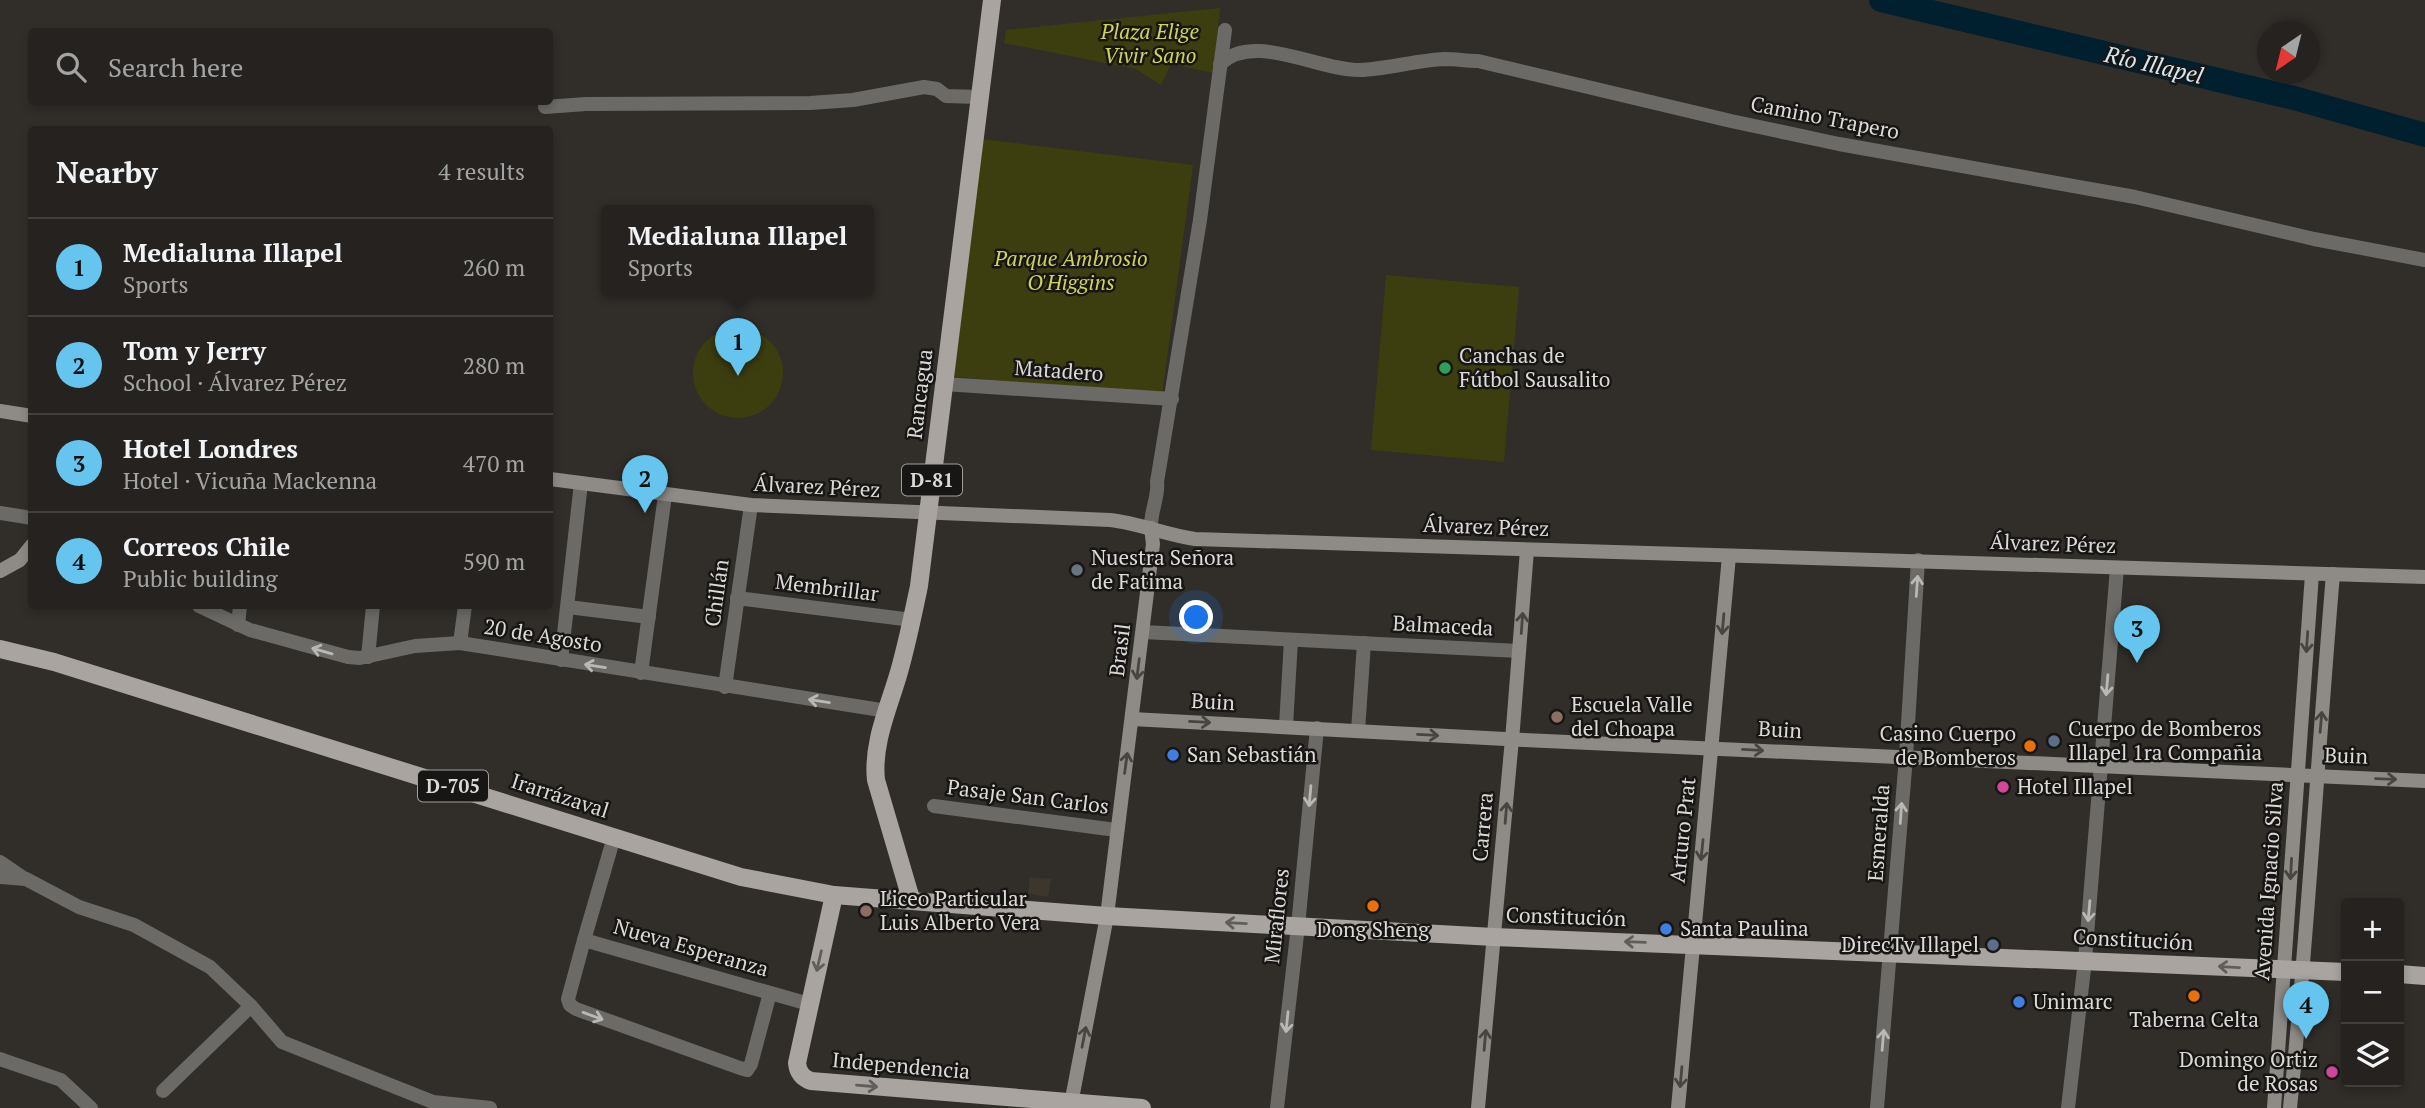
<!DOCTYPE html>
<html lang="en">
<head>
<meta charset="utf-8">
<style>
	body { margin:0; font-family:"PT Serif",serif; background:#312f2c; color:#f1f3f6 }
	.controls { position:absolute; right:21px; bottom:21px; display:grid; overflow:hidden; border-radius:7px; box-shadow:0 4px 10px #0003 }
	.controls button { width:63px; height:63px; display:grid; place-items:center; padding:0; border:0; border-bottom:2px solid #423f3d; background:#25221f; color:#f1f3f6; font:35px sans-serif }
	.compass { position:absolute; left:2257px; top:21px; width:63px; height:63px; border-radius:50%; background:#25221f; box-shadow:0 4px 10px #0003; rotate:215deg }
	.you { position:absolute; left:1197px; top:618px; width:24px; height:24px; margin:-18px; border:5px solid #fff; border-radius:50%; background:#1a73e8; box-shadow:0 0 0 10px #1a73e833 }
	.badge { display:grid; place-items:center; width:46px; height:46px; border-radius:50%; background:#65c5ee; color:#111; font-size:23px; font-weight:700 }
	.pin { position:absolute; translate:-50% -58px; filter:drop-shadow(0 2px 4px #0008) }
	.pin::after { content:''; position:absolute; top:37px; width:24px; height:21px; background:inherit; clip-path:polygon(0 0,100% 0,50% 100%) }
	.popup { position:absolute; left:601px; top:205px; width:273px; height:91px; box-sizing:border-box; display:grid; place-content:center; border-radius:7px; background:#25221f; filter:drop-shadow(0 2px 5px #0005); font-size:23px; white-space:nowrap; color:#a3a4a4 }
	.popup b { font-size:26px; color:#f1f3f6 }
	.popup::after { content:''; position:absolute; left:50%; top:100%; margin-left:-14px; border:14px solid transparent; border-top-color:#25221f }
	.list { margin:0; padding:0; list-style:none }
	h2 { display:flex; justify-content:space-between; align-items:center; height:91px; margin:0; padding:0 28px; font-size:30px }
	h2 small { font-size:23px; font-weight:400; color:#a3a4a4 }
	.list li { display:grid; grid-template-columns:46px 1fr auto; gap:21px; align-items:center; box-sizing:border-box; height:98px; padding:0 28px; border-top:2px solid #423f3d }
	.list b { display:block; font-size:26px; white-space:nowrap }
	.list p { margin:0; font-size:23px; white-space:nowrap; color:#a3a4a4 }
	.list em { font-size:23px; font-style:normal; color:#a3a4a4 }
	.icon { flex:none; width:38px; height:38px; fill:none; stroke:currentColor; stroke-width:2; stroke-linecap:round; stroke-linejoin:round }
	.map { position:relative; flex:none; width:2425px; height:1108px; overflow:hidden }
	.search { position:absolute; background:#25221f; box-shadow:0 4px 10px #0003; left:28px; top:28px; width:525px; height:77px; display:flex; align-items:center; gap:18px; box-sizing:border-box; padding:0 24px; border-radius:7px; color:#a3a4a4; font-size:26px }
	.panel { position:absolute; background:#25221f; box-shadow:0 4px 10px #0003; left:28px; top:126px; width:525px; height:483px; border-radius:7px }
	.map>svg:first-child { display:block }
	.built { fill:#3d362c }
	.green { fill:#3d3e10 }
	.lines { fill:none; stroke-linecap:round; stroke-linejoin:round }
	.river { stroke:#001f2f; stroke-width:24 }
	.street { stroke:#6c6a67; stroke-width:14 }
	.secondary { stroke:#8e8b87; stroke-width:14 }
	.primary { stroke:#a9a49f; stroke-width:18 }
	.oneway { stroke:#bab8b5 }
	.oneway2 { stroke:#474542 }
	.oneway3 { stroke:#605d5a }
	.leisure-dot { fill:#2e9e5b; stroke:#181614; stroke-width:2.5 }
	.worship-dot { fill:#6b7280; stroke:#181614; stroke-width:2.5 }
	.education-dot { fill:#8d6e63; stroke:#181614; stroke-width:2.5 }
	.service-dot { fill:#5c6f8a; stroke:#181614; stroke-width:2.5 }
	.food-dot { fill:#e8710a; stroke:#181614; stroke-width:2.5 }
	.shop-dot { fill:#3f7fe0; stroke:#181614; stroke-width:2.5 }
	.hotel-dot { fill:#d1479c; stroke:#181614; stroke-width:2.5 }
	.labels { text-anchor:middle; stroke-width:5; stroke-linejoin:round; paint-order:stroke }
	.shield { fill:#181614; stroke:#a19f9c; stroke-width:2 }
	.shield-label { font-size:19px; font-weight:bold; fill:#dcdad6 }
	.park-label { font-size:21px; font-style:italic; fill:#ced455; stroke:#181614 }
	.street-label { font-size:21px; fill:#dcdad6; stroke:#181614 }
	.poi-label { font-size:21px; fill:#dcdad6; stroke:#181614; text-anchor:start }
	.water-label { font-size:23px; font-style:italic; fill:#d2e8f6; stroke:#181614 }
</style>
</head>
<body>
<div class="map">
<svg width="2425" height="1108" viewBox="0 0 2425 1108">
	<rect width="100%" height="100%" fill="#312e29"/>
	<path class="built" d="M1030,877L1051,879L1048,897L1028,894Z"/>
	<g class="green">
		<path d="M1220,8L1213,73L1171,64L1161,85L1136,69L1004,43L1006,30Z"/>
		<path d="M982,139L1193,165L1162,395L948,376Z"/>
		<path d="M1386,275L1519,287L1504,462L1371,450Z"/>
		<circle cx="738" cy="373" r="45"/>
	</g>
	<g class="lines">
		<path class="river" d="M1881,0L2294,98L2425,135"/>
		<g class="street">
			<path d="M1220,64C1254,31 1319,71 1360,70C1388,69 1417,60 1445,59C1456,59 1467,61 1478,61L1731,121L1839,144L2135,197L2314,239L2425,260"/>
			<path d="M545,107L586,104L810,103L853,100L924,87L937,89L946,96L979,97"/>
			<path d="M944,384L1172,399"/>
			<path d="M0,513L32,518"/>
			<path d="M1151,528C1150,512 1159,497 1157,482L1200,220L1225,30"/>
			<path d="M737,598L912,620"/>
			<path d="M199,606L250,630L348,657L360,658L415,646L460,643L887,711"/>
			<path d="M568,607L649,617"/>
			<path d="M238,625L240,606"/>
			<path d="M1143,632L1519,651"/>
			<path d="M460,643L465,606"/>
			<path d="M368,657L373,606"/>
			<path d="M561,660L581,483"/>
			<path d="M641,673L665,495"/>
			<path d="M725,687L751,505"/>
			<path d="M1286,726L1291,640"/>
			<path d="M1358,731L1364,643"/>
			<path d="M934,806L1116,830"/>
			<path d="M614,837L584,940L809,1004"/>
			<path d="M0,862L25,879"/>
			<path d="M0,877L26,879L79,907L134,925L210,967L251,1006L282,1042L433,1102L490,1108"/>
			<path d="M584,940L568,999L570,1005L576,1009L740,1068L747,1070L751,1064L770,993"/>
			<path d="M0,1059L61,1080L91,1108"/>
			<path d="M163,1091L251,1006"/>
			<path d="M1277,1108L1298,926L1317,728"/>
			<path d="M1877,1108L1906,757L1918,560"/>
			<path d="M2068,1108L2085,960L2117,568"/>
		</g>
		<g class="secondary">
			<path d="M0,411L32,416"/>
			<path d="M550,479L751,505L1110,520C1139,523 1166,535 1195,539L2425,577"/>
			<path d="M0,571L20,560L32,545"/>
			<path d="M1132,719L1524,740L2425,781"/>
			<path d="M1071,1104L1107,916L1153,544L1151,528"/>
			<path d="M1478,1108L1513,728L1527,550"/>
			<path d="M1678,1108L1729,556"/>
			<path d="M2274,1108L2312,574"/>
			<path d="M2290,1108C2308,930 2318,752 2333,574"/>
		</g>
		<g class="primary">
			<path d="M0,649L54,662L741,877L834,895L1107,916L1494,937L2346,972"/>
			<path d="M834,895L797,1063C798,1073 803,1078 811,1081L1142,1108"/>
			<path d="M911,899L876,780C872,743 889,707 899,672C907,644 913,615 919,586L992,0"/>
			<path d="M2399,974L2425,976"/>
		</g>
	</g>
	<defs><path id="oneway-shaft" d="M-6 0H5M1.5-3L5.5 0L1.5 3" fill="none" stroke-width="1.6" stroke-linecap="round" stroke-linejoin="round" transform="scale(1.75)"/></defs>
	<g class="oneway">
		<use href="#oneway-shaft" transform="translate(1917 586) rotate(-86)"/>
		<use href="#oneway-shaft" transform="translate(322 651) rotate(-164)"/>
		<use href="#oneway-shaft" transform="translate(595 666) rotate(-171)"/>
		<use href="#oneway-shaft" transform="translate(2107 685) rotate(95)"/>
		<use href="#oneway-shaft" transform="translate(819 701) rotate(-171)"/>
		<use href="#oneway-shaft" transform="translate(1310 796) rotate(95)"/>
		<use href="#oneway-shaft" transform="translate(1901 813) rotate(-86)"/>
		<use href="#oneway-shaft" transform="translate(2089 911) rotate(95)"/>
		<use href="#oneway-shaft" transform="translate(593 1016) rotate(20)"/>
		<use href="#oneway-shaft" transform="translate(1287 1022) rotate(96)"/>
		<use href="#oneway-shaft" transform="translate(1883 1040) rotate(-85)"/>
	</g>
	<g class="oneway2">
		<use href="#oneway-shaft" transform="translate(1522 623) rotate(-86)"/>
		<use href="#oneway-shaft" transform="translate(1723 624) rotate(95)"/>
		<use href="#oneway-shaft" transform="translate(2307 642) rotate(94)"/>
		<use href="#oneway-shaft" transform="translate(1138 669) rotate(97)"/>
		<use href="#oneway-shaft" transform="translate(1200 722) rotate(3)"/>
		<use href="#oneway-shaft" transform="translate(2321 722) rotate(-85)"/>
		<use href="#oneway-shaft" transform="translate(1428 735) rotate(3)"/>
		<use href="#oneway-shaft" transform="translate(1753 750) rotate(3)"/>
		<use href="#oneway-shaft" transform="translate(1126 763) rotate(-82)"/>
		<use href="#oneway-shaft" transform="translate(2386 779) rotate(2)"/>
		<use href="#oneway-shaft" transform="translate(1506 813) rotate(-85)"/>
		<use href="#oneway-shaft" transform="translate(1702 850) rotate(96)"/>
		<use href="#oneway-shaft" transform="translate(2291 869) rotate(93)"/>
		<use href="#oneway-shaft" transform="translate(1084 1037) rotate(-79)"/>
		<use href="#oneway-shaft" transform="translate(1485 1040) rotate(-85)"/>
		<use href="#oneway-shaft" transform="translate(1681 1077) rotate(95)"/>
	</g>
	<g class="oneway3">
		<use href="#oneway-shaft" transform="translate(1236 923) rotate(-177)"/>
		<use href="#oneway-shaft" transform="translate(1635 942) rotate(-178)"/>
		<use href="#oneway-shaft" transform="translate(819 961) rotate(103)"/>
		<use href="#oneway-shaft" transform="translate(2229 967) rotate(-177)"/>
		<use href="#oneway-shaft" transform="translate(867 1086) rotate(5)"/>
	</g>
	<circle class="leisure-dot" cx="1445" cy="368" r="7"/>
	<circle class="worship-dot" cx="1077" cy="570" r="7"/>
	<g class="education-dot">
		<circle cx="1557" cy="717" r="7"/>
		<circle cx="866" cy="911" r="7"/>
	</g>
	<g class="service-dot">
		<circle cx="2054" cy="741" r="7"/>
		<circle cx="1993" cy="945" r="7"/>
	</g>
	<g class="food-dot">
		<circle cx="2030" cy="746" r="7"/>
		<circle cx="1373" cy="906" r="7"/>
		<circle cx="2194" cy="996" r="7"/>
	</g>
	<g class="shop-dot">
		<circle cx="1173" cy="755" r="7"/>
		<circle cx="1666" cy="929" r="7"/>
		<circle cx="2019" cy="1002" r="7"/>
	</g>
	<g class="hotel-dot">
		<circle cx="2003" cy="787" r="7"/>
		<circle cx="2332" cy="1072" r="7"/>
	</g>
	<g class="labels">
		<g class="shield">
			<rect x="902" y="464.5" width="60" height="31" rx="5"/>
			<rect x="418" y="770.5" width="70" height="31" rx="5"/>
		</g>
		<g class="shield-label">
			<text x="932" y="487">D-81</text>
			<text x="453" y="793">D-705</text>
		</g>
		<g class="park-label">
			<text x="1150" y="39">Plaza Elige<tspan x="1150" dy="24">Vivir Sano</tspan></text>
			<text x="1071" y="266">Parque Ambrosio<tspan x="1071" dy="24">O'Higgins</tspan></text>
		</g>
		<g class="street-label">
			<text transform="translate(1825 118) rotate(11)" y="7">Camino Trapero</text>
			<text transform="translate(1059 371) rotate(4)" y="7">Matadero</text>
			<text transform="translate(920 394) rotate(-83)" y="7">Rancagua</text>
			<text transform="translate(817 487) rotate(3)" y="7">Álvarez Pérez</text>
			<text transform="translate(1486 527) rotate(2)" y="7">Álvarez Pérez</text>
			<text transform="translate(2053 544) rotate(2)" y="7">Álvarez Pérez</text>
			<text transform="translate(827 588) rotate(7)" y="7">Membrillar</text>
			<text transform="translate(717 593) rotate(-82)" y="7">Chillán</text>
			<text transform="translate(1443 626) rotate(3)" y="7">Balmaceda</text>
			<text transform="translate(543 636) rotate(9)" y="7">20 de Agosto</text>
			<text transform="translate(1120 650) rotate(-83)" y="7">Brasil</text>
			<text transform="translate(1213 702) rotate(3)" y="7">Buin</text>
			<text transform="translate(1780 730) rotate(3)" y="7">Buin</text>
			<text transform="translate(2346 756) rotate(2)" y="7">Buin</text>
			<text transform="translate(560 796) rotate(18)" y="7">Irarrázaval</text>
			<text transform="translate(1028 797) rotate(7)" y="7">Pasaje San Carlos</text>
			<text transform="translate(1483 827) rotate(-85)" y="7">Carrera</text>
			<text transform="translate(1683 830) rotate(-84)" y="7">Arturo Prat</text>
			<text transform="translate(1879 833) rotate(-86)" y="7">Esmeralda</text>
			<text transform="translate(2269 881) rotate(-86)" y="7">Avenida Ignacio Silva</text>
			<text transform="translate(1277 916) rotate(-84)" y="7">Miraflores</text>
			<text transform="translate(1566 917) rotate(2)" y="7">Constitución</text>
			<text transform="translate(2133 940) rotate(3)" y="7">Constitución</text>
			<text transform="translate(691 948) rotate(16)" y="7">Nueva Esperanza</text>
			<text transform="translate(901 1066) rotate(5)" y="7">Independencia</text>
		</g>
		<g class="poi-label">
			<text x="1459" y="363">Canchas de<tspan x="1459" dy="24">Fútbol Sausalito</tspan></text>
			<text x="1091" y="565">Nuestra Señora<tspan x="1091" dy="24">de Fatima</tspan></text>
			<text x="1571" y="712">Escuela Valle<tspan x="1571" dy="24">del Choapa</tspan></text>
			<text x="2068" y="736">Cuerpo de Bomberos<tspan x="2068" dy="24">Illapel 1ra Compañia</tspan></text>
			<text x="2016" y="741" text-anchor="end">Casino Cuerpo<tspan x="2016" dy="24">de Bomberos</tspan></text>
			<text x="1187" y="762">San Sebastián</text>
			<text x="2017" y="794">Hotel Illapel</text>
			<text x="880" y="906">Liceo Particular<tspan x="880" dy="24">Luis Alberto Vera</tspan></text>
			<text x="1680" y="936">Santa Paulina</text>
			<text x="1373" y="937" text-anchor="middle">Dong Sheng</text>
			<text x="1979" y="952" text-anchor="end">DirecTv Illapel</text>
			<text x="2033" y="1009">Unimarc</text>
			<text x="2194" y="1027" text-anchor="middle">Taberna Celta</text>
			<text x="2318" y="1067" text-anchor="end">Domingo Ortiz<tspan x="2318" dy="24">de Rosas</tspan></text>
		</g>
		<g class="water-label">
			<text transform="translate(2154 65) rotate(13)" y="8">Río Illapel</text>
		</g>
	</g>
</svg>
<div class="controls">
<button>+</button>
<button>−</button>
<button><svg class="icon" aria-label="layers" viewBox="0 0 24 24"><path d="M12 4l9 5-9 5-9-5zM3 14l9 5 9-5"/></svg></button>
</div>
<svg class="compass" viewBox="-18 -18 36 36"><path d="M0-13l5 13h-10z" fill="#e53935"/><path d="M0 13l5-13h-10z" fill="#a3a4a4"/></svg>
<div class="you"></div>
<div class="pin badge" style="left:738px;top:376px">1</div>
<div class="popup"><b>Medialuna Illapel</b>Sports</div>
<div class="pin badge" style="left:645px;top:513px">2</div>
<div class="pin badge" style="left:2137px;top:663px">3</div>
<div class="pin badge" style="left:2306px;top:1039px">4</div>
<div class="search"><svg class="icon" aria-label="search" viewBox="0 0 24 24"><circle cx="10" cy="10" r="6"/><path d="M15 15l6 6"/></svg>Search here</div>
<section class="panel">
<h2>Nearby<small>4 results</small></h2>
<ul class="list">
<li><span class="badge">1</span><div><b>Medialuna Illapel</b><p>Sports</p></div><em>260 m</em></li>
<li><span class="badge">2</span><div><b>Tom y Jerry</b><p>School · Álvarez Pérez</p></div><em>280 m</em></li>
<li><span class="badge">3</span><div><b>Hotel Londres</b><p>Hotel · Vicuña Mackenna</p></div><em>470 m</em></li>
<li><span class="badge">4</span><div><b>Correos Chile</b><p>Public building</p></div><em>590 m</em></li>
</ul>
</section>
</div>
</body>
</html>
